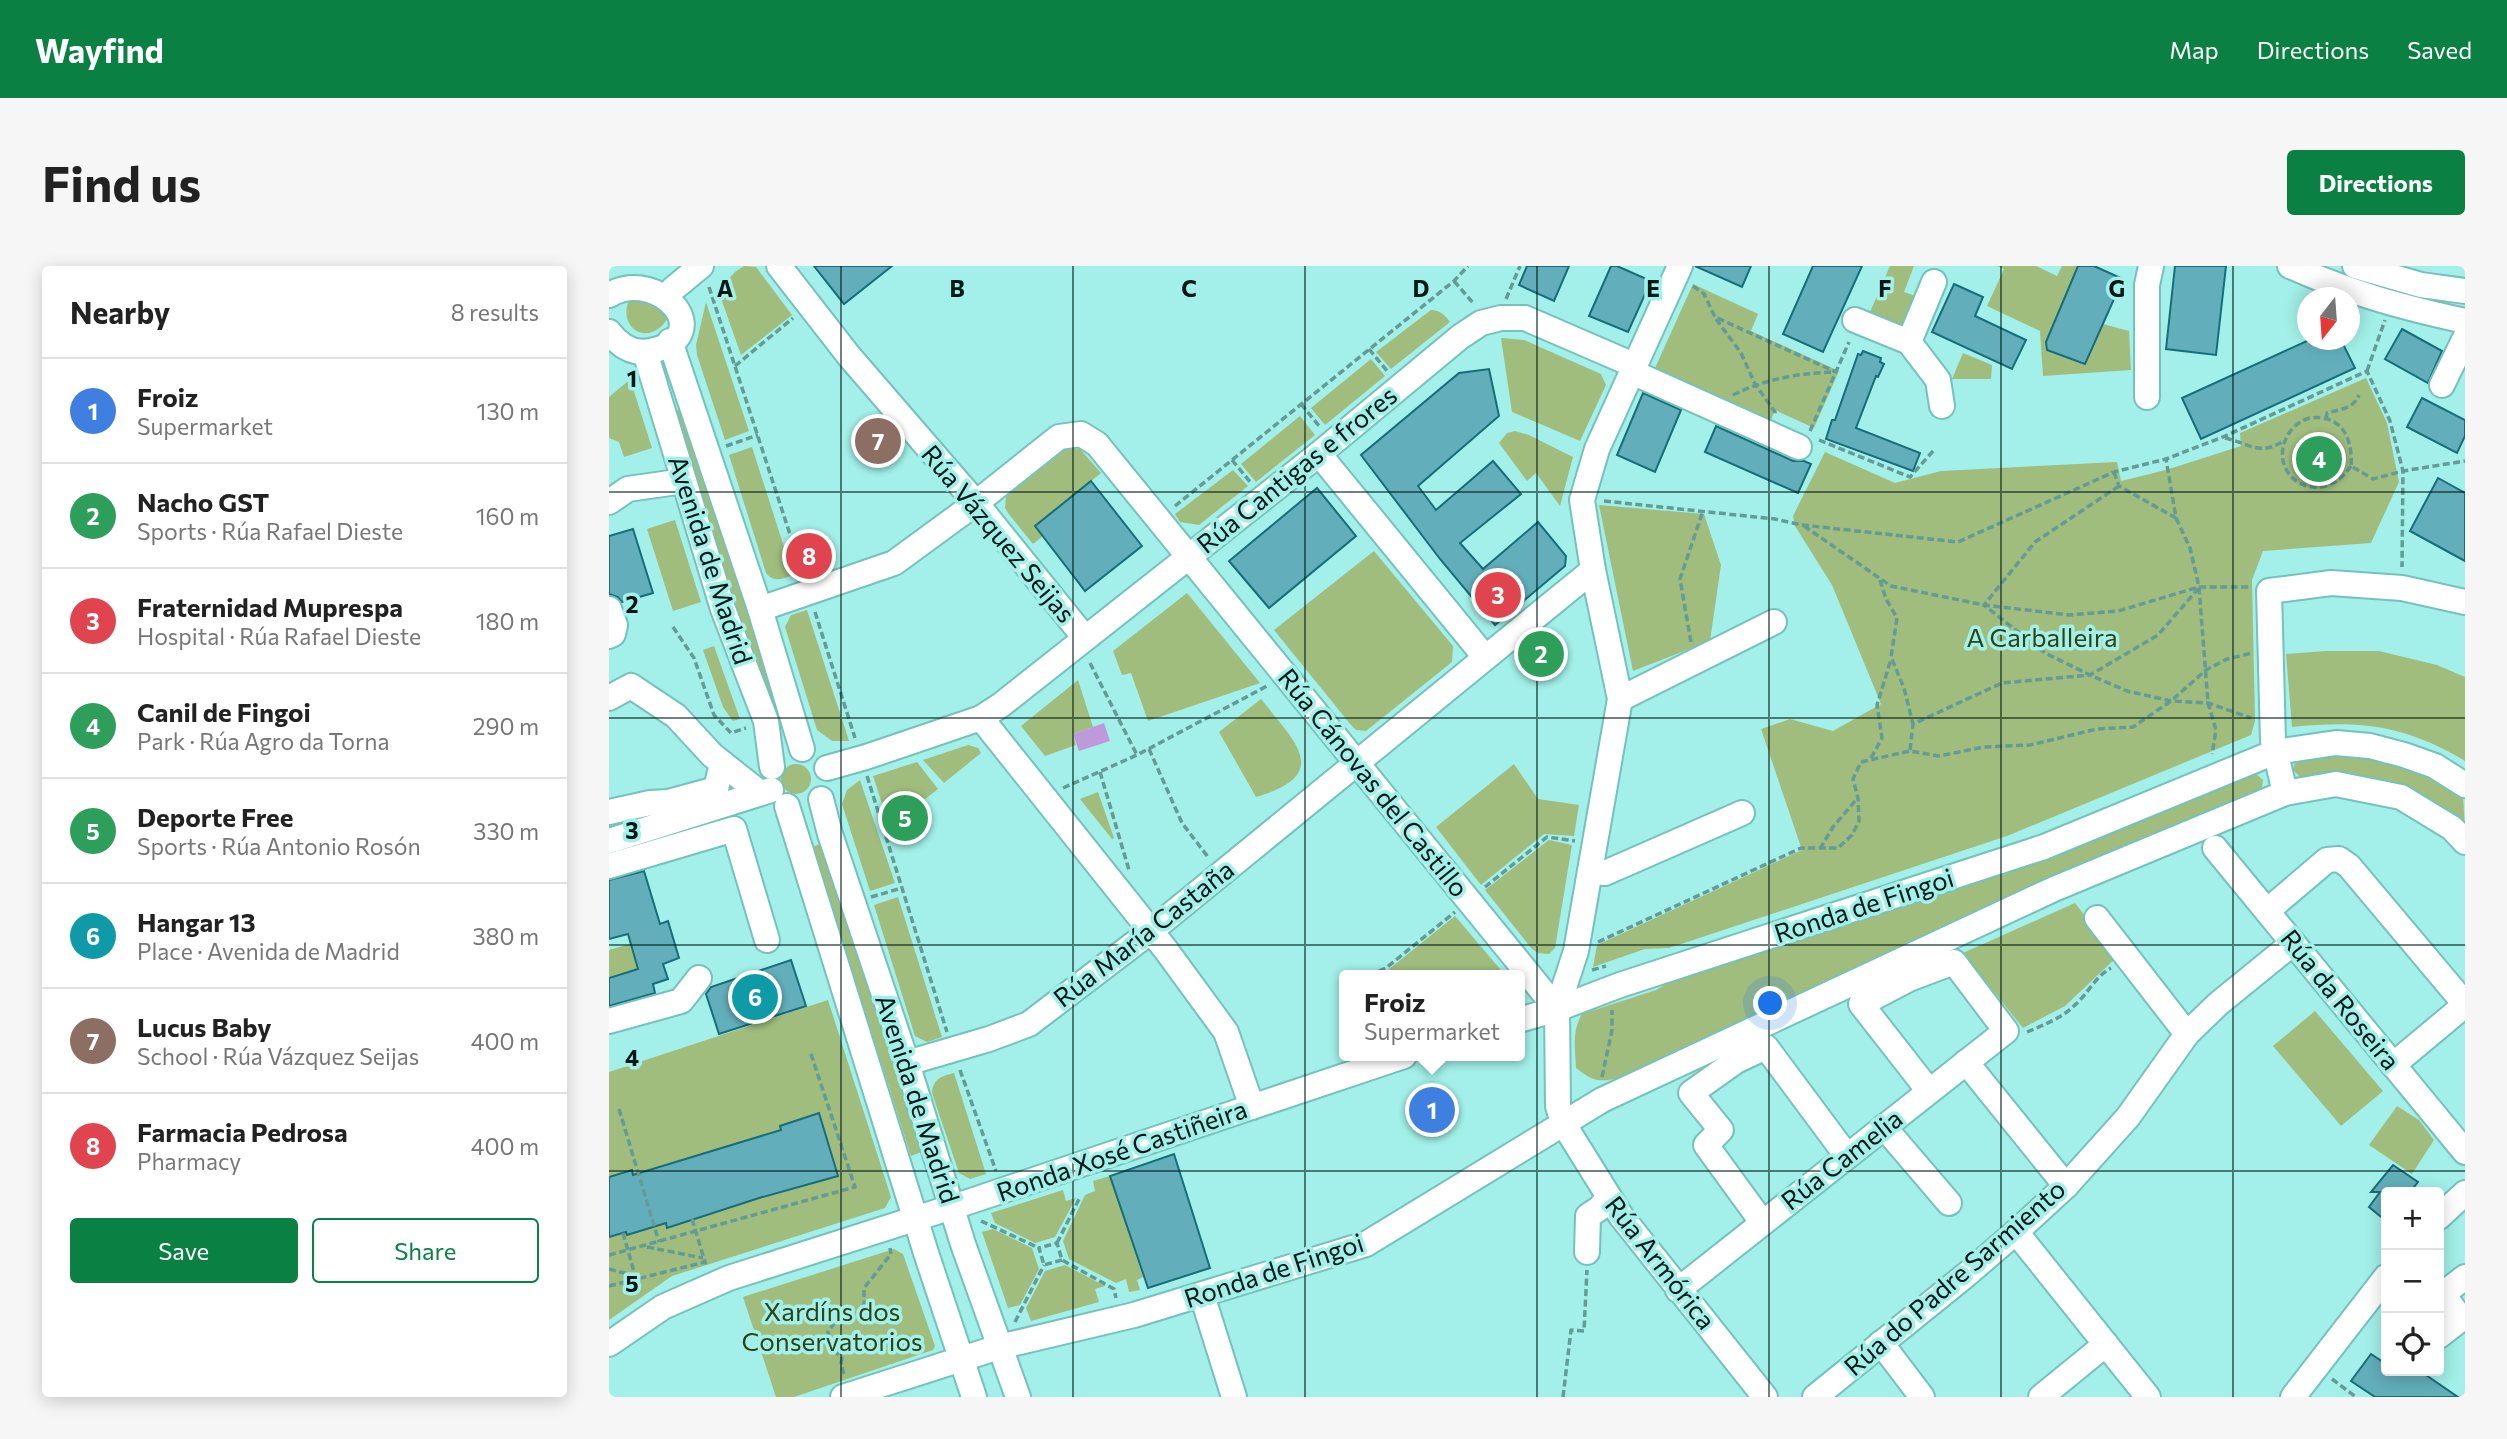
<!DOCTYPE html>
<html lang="en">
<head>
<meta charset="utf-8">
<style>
	body { margin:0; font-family:Commissioner,sans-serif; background:#f6f6f6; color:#222 }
	.controls { position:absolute; right:21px; bottom:21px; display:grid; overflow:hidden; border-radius:7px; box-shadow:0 4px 18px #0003 }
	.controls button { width:63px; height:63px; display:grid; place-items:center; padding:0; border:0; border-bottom:2px solid #e0e0e0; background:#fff; color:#222; font:35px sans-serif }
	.compass { position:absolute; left:1688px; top:21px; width:63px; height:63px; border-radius:50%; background:#fff; box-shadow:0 4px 18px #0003; rotate:197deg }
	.you { position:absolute; left:1162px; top:738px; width:24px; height:24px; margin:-18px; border:5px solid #fff; border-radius:50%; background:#1a73e8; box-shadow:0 0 0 10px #1a73e833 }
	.badge { display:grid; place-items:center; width:46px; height:46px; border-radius:50%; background:#0b8043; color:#fff; font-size:23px; font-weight:700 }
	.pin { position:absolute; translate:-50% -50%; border:4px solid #fff; box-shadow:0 2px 7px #0006 }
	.popup { position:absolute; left:730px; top:704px; width:186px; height:91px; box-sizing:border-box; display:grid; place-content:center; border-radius:7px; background:#fff; filter:drop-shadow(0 2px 5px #0005); font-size:23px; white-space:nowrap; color:#767676 }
	.popup b { font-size:26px; color:#222 }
	.popup::after { content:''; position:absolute; left:50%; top:100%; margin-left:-14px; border:14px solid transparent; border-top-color:#fff }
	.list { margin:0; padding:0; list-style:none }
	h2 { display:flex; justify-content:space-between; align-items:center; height:91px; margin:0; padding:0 28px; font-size:30px }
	h2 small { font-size:23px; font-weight:400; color:#767676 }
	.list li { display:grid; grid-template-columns:46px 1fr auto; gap:21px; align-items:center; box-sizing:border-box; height:105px; padding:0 28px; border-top:2px solid #e0e0e0 }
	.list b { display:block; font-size:26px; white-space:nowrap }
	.list p { margin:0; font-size:23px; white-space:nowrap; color:#767676 }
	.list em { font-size:23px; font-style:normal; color:#767676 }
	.actions { display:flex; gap:14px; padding:21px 28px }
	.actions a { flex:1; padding:16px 0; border:2px solid #0b8043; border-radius:7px; text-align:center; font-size:24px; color:#0b8043 }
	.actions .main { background:#0b8043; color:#fff }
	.icon { flex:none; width:38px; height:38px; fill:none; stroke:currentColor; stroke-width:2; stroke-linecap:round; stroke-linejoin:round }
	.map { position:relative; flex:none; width:1856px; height:1131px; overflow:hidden; border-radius:7px }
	header { display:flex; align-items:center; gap:42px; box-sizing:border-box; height:98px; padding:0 35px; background:#0b8043; color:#fff }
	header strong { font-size:33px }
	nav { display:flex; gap:38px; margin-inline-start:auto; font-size:24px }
	.intro { display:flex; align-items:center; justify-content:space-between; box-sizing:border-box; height:168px; padding:0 42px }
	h1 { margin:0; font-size:49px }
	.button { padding:18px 32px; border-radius:7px; background:#0b8043; color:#fff; font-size:24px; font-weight:700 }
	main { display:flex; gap:42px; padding:0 42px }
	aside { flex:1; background:#fff; border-radius:7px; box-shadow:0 4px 18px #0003 }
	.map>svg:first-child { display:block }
	.green { fill:#a0bd7e }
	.water { fill:#bd9adb }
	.building { fill:#62afbb; stroke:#176d78; stroke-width:2 }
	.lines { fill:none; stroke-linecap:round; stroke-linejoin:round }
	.minor-casing { stroke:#74c2bb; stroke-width:28 }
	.path { stroke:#639b96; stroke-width:3.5; stroke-dasharray:7 3.5; stroke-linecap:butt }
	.minor { stroke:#fff; stroke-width:24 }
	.path-bridge { stroke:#639b96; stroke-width:3.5; stroke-dasharray:7 3.5; stroke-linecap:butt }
	.grid { fill:none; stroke:#011816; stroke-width:2; stroke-opacity:0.55 }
	.labels { text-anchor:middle; stroke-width:7; stroke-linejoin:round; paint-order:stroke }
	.street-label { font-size:26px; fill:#011816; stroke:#a2f0e9 }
	.park-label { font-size:26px; fill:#2f4312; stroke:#a2f0e9 }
	.grid-label { font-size:23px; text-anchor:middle; font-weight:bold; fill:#011816; stroke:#a2f0e9; stroke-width:7; stroke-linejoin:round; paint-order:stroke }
</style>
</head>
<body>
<header>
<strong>Wayfind</strong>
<nav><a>Map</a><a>Directions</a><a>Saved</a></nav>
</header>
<div class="intro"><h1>Find us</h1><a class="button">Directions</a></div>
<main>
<aside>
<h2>Nearby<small>8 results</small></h2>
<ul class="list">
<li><span class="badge" style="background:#3f7fe0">1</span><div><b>Froiz</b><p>Supermarket</p></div><em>130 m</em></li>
<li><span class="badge" style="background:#2e9e5b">2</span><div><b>Nacho GST</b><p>Sports · Rúa Rafael Dieste</p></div><em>160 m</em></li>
<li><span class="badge" style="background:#e0444e">3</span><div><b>Fraternidad Muprespa</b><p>Hospital · Rúa Rafael Dieste</p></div><em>180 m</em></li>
<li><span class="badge" style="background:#2e9e5b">4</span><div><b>Canil de Fingoi</b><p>Park · Rúa Agro da Torna</p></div><em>290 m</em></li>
<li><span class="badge" style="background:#2e9e5b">5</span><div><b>Deporte Free</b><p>Sports · Rúa Antonio Rosón</p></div><em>330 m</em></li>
<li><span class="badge" style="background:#0f9aa8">6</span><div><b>Hangar 13</b><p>Place · Avenida de Madrid</p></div><em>380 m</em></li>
<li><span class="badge" style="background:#8d6e63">7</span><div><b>Lucus Baby</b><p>School · Rúa Vázquez Seijas</p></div><em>400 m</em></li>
<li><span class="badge" style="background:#e0444e">8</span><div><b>Farmacia Pedrosa</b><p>Pharmacy</p></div><em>400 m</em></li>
</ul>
<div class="actions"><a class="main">Save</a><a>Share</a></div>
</aside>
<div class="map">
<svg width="1856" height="1131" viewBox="0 0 1856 1131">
	<rect width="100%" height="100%" fill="#a2f0e9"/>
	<g class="green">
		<path d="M135,0L147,1L183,49L132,89L109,24L126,6Z"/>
		<path d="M1281,0H1305L1295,26L1309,31L1296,58L1293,60L1261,46Z"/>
		<path d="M1388,0H1427L1448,10L1453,0H1469L1437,76L1438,84L1476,98L1494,58L1520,65L1522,104L1434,110L1431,65L1378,40L1395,3Z"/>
		<path d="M1084,18L1149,48L1142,65L1230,105L1205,162L1166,144L1162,154L1046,102Z"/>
		<path d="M26,25L60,50C39,88 0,56 26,25Z"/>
		<path d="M97,36L140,165L116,174L88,89L87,79Z"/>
		<path d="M822,44C831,44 836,49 841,56L782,103L767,86Z"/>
		<path d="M892,72L915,74L992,108L997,119L971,175L903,146Z"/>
		<path d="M1354,87L1383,99L1382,113H1343Z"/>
		<path d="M762,93L776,110L716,159L702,142Z"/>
		<path d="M1757,112L1778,157L1790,216L1762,277L1654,285L1643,314L1646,455L1642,469L1398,570L1060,682L1036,683L984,701L988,679L1193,584L1152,463L1181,453L1224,465L1272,438L1223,319L1186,260L1184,250L1216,186L1286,217L1332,205L1508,196L1512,215L1557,204L1632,180L1631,167Z"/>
		<path d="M18,116L23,119L43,182L15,191L10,176L0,172V131Z"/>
		<path d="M74,143L169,446L162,448L65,145Z"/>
		<path d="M691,150L706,169L647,216L632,198Z"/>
		<path d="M906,165L920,169L964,191L951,240L927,207L918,215L890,177L898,167Z"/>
		<path d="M143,181L184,309C173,313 165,317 157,307L120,189Z"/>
		<path d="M459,181L471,183L492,207L427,260L434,270L424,278L399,247L396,242L397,231Z"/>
		<path d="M624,204L639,220L590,259L571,256L566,248Z"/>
		<path d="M990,239L1095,248L1112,299L1101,375L1024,405Z"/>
		<path d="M66,254L92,336L64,345L38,263Z"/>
		<path d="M765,285L844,380L843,396L757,465L747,464L742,459L665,364Z"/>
		<path d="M578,327L651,417L539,455L522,407L513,409L504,385Z"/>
		<path d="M198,344L240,475H223L208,464L176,361L182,349Z"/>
		<path d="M105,380L131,453L124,455L114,441L94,384Z"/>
		<path d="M1717,385H1770L1828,399L1856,411V495C1796,459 1752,454 1683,461L1677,388Z"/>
		<path d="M469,414L484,461L464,468L467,479L436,490L412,460Z"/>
		<path d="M652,433C685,475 725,508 647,531L610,466Z"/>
		<path d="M359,479L369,482L372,487L335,517L314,494Z"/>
		<path d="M1757,488L1829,512L1854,530L1856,563L1692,512L1684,504L1687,493L1694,489Z"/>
		<path d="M308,496L329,523L306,541L277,550L264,510Z"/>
		<path d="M905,498L929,533L970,539L965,570L935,568L872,619L827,561Z"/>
		<circle cx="187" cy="513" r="15"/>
		<path d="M1646,507L1654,514L1653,521L1648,527L1012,812C989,816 985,816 967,802C966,784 963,764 973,748L1047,724L1067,712Z"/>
		<path d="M251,514L286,617L261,625L233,538L238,524Z"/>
		<path d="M489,526L505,572L503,573L471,533Z"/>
		<path d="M940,574L963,579L946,682L940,688L929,687L923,683L876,624Z"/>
		<path d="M213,577L312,886L302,890L204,581Z"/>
		<path d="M289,631L333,771L318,776L306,770L265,639Z"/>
		<path d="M1466,637L1508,691L1456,740L1414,762L1354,687Z"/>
		<path d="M846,650L896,709H764L779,704Z"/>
		<path d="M21,678L28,703L0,711V684Z"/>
		<path d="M219,734L282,931L276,942L63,1010L0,1054V806Z"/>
		<path d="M1706,745L1774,825L1732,860L1664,780Z"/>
		<path d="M345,807L377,908L361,913L350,907L323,827C324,813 332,810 345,807Z"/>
		<path d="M1788,840L1810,854L1825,874L1803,908L1760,879Z"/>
		<path d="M501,910L534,1011L528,1014L531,1024L520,1026L517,1013L507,1017L460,993L454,975L476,929L486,925L484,915Z"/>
		<path d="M454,924L457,935L467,932L446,971L426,977L386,957L382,947Z"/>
		<path d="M384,963L423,982L430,1003L411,1039L399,1042L373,966Z"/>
		<path d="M285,983L294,988L326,1080L324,1084L185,1131H167L134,1031Z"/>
		<path d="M456,999L496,1020L486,1023L490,1036L422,1055L417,1042L436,1005Z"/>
	</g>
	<path class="water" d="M495,457L501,475L470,485L464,468Z"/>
	<g class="building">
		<path d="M205,0H283L235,38Z"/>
		<path d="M918,0H960L945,35L910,19Z"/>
		<path d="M1002,0H1008L1042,15L1019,66L980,50Z"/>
		<path d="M1086,0H1142L1133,21Z"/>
		<path d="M1204,0H1253L1214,86L1174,68Z"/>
		<path d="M1469,0H1485L1514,13L1476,98L1438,84L1437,76Z"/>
		<path d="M1566,0H1617L1607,89L1557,83Z"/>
		<path d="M1345,18L1374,31L1366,50L1417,74L1403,103L1323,66Z"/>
		<path d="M1793,63L1833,85L1819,117L1776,93Z"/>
		<path d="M1700,74H1732L1746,102L1592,173L1573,132Z"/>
		<path d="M1254,85L1272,92L1271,96L1275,98L1269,111L1267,110L1247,162L1311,187L1304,205L1217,173L1223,154H1226L1249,88L1252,89Z"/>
		<path d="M880,103L890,150L809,220L827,244L884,195L912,228L851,277L874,303L929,256L957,290L956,300L886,359L831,293L752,189L850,107Z"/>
		<path d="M1034,127L1072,144L1046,206L1008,189Z"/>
		<path d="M1813,132L1856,154V170L1848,187L1798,161Z"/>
		<path d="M1107,160L1184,195H1195L1202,198L1189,227L1096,186Z"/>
		<path d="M1829,212L1856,227V295L1801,265Z"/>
		<path d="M482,215L533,280L476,325L426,260Z"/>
		<path d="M708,222L747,270L660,342L620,295Z"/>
		<path d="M24,263L44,327L13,336L9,331L0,328V270Z"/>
		<path d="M35,605L51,658L59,655L70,692L54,698L59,713L44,718L46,727L0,740V712L29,703L19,668L0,673V614Z"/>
		<path d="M182,694L197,740L110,768L97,728L102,721Z"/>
		<path d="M210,847L229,910L150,932L58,962L57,957L18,969L17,966L0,971V911L23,904L24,909L172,864L171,860Z"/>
		<path d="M565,888L601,1002L539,1022L501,910Z"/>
		<path d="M1784,899L1809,916L1801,926H1777V955L1760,941L1771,926H1762Z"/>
		<path d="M1762,1088L1777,1098V1105H1811L1849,1131H1766L1742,1115Z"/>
	</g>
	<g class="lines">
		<g class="minor-casing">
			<g id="minor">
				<path d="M170,0L240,90L367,237L476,372"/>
				<path d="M1071,0L988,183L973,234L984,304L1011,433L967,685L948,743L949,840L954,857L1012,950L1156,1131"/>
				<path d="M1681,0C1741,27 1792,41 1856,55"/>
				<path d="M1746,0L1812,19L1856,25"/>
				<path d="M1325,16L1300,76L1329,114L1333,140"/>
				<path d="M64,23L92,0"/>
				<path d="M0,29C51,0 111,71 41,85C23,89 10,79 0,66"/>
				<path d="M1246,54L1300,76"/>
				<path d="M61,75L151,343L193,483"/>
				<path d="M36,86L114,343L157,455L163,501"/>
				<path d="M1023,106L1190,181"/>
				<path d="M1833,119L1856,72"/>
				<path d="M1538,131V19L1542,0"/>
				<path d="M710,188L876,391"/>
				<path d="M0,236L19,223L75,215"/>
				<path d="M0,343L6,359L4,368L0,370"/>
				<path d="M151,343L285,297L367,237L450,171L472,168L488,178L948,743"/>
				<path d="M0,432L22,420L67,450L103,489L151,527"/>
				<path d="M1011,433L1165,356"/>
				<path d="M372,452L557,684L617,766L643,841"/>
				<path d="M218,502L257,491L372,452L392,439L710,188L851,71L872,57L892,52H916L1027,100"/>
				<path d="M1676,527L1664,475L1660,325L1722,317L1793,322L1856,336"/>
				<path d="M212,533L221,568L298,797L354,978L409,1131"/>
				<path d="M178,540L318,990L365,1131"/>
				<path d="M0,546L41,537L59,536L107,523L113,497"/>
				<path d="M0,575L162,524"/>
				<path d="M1606,582L1856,886"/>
				<path d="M0,600L125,563L158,674"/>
				<path d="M981,606L996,607L1133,547"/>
				<path d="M1658,645L1718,594L1730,593L1740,600L1856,738"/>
				<path d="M1488,652L1578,768"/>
				<path d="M910,754L948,743L1011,719L1435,581L1666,486L1727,477L1761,480L1795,489L1826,500L1856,519"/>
				<path d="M0,755L72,735L90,712"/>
				<path d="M1357,796L1457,920"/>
				<path d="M298,797L380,773L420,758L542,665L984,304"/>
				<path d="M1784,799L1856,739"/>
				<path d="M1275,861L1340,937"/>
				<path d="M1830,951L1856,927"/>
				<path d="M1153,956L1097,879L1112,864L1082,827L1127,795L1157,781L1238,890"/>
				<path d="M1407,966L1539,1131"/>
				<path d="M978,986L979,950L991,942L999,931"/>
				<path d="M1830,1023L1834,1028L1856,1011"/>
				<path d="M1069,1024L1397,765L1345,696L1300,713L1252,738L1320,825"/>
				<path d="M593,1029L625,1131"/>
				<path d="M1830,1070L1852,1053L1834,1028"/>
				<path d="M1272,1077L1313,1131"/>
				<path d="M0,1078L54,1041L120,1012L362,935L795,790"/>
				<path d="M234,1131L390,1081L525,1049L757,978L993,834L1445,623L1676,527L1727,518L1792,531L1843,562L1856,576"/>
				<path d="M1206,1131L1357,1009L1407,966L1457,920L1519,851L1578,768L1609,738L1684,677"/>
				<path d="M1432,1131L1497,1078"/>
				<path d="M1684,1131L1777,1011"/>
			</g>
		</g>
		<g class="path">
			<path d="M845,15L864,37"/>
			<path d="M1084,20L1095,28L1106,51L1227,106"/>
			<path d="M100,21L194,308"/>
			<path d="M897,33L911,0"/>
			<path d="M1107,53L1132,87L1146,118L1166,146V150"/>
			<path d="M760,83L779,106"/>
			<path d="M126,100L184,52"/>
			<path d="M1758,105L1776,54"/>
			<path d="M1124,129C1156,113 1190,107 1225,106"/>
			<path d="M692,138L711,161"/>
			<path d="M1717,153L1718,147C1732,143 1744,143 1750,129"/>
			<path d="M1201,165L1240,76"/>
			<path d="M1616,172C1642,178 1651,191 1676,174"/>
			<path d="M1210,174L1301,211L1325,184"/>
			<path d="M117,180L149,169"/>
			<path d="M623,194L642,217"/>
			<path d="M1742,200C1711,246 1654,209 1680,167C1685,160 1692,154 1701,152C1733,148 1744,173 1742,200L1764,213L1794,205L1856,195"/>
			<path d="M1505,206L1510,220L1567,252L1557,193"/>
			<path d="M1510,220L1426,276L1375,339L1436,387L1481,409L1518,425L1562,435L1599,437L1642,452"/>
			<path d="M995,235L1166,253L1193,259L1349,276L1505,206L1557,193L1614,171L1758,105L1781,155L1794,205L1793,301"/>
			<path d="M566,240L845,15L859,0"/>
			<path d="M1567,252L1581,282L1590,321L1599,437L1607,464L1603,488"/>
			<path d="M1195,260L1282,320L1375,339L1460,349L1509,345L1590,321H1642"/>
			<path d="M1271,314L1277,333L1288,352L1282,391L1295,422L1304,458"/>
			<path d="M206,346L246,472"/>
			<path d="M64,361L85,392L105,449L122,467L137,462"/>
			<path d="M1082,376L1071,313L1094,245"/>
			<path d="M481,397L528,489"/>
			<path d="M540,483L573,557L599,591"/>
			<path d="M1301,484L1304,458L1393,417L1481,409L1549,369L1589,323"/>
			<path d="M1262,492L1273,472L1268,439L1282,393"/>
			<path d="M491,506L520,604"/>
			<path d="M258,510L338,766"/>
			<path d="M454,522L528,489L658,420"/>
			<path d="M1211,583L1224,561L1247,534"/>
			<path d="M876,621L938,571L966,575"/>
			<path d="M262,631L293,622"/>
			<path d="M989,676L1192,582H1229L1243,569L1250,555L1249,532L1244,513L1252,496L1301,485L1330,490L1375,481L1421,479L1488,463L1524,461L1562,435L1597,404L1618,393L1643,387"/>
			<path d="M983,704L997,700"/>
			<path d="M760,709L777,702L846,646"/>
			<path d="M1418,766C1435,759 1453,752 1467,738C1479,727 1487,710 1502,702"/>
			<path d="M351,804L387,905"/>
			<path d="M993,811L1003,764V744"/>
			<path d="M10,843L50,976"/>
			<path d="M372,955L430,982"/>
			<path d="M448,977L471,931"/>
			<path d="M38,981L94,992"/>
			<path d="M0,989L246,921L201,785"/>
			<path d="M453,994L435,999L430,982L448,977L453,994L505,1023L507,1032"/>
			<path d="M0,1003L26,1010"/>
			<path d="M0,1020L96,996L97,1001"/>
			<path d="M406,1056L435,999"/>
			<path d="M235,1108L232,1098L233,1092L222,1082L219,1066L228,1053L252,1047L255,1041V1022L282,988L281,982"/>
			<path d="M1723,1113L1747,1131"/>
			<path d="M954,1131L962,1064L975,1065L978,1004"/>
		</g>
		<use href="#minor" class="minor"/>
		<g class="path-bridge">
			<path d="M83,953L96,996"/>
			<path d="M14,967L27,1013"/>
		</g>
	</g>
	<path class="grid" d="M232,0V1131M464,0V1131M696,0V1131M928,0V1131M1160,0V1131M1392,0V1131M1624,0V1131M0,226H1856M0,452H1856M0,679H1856M0,905H1856"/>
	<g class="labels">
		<g class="street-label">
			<text transform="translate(688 204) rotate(-39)" y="9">Rúa Cantigas e frores</text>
			<text transform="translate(389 268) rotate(50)" y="9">Rúa Vázquez Seijas</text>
			<text transform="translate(101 294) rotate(72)" y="9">Avenida de Madrid</text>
			<text transform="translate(764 517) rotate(51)" y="9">Rúa Cánovas del Castillo</text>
			<text transform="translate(1255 640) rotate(-18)" y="9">Ronda de Fingoi</text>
			<text transform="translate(535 668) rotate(-38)" y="9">Rúa María Castaña</text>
			<text transform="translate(1731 734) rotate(51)" y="9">Rúa da Roseira</text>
			<text transform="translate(308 833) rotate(72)" y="9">Avenida de Madrid</text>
			<text transform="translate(513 885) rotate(-19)" y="9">Ronda Xosé Castiñeira</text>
			<text transform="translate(1233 894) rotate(-38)" y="9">Rúa Camelia</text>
			<text transform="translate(1051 997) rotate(52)" y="9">Rúa Armórica</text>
			<text transform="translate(665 1005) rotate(-18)" y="9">Ronda de Fingoi</text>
			<text transform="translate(1346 1012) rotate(-41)" y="9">Rúa do Padre Sarmiento</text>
		</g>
		<g class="park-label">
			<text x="1433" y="381">A Carballeira</text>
			<text x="223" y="1055">Xardíns dos<tspan x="223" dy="30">Conservatorios</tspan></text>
		</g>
	</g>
	<g class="grid-label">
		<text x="116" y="31">A</text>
		<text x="348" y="31">B</text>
		<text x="580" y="31">C</text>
		<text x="812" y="31">D</text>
		<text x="1044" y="31">E</text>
		<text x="1276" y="31">F</text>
		<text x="1508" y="31">G</text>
		<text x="23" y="121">1</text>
		<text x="23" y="347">2</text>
		<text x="23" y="573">3</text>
		<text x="23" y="800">4</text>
		<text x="23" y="1026">5</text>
	</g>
</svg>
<div class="controls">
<button>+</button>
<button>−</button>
<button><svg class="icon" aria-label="locate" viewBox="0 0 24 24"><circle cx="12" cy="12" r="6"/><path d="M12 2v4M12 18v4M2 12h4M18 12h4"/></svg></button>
</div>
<svg class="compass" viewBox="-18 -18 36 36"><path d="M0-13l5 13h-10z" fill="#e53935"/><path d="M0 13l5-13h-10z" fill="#767676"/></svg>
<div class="you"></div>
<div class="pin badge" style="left:823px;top:844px;background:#3f7fe0">1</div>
<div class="popup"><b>Froiz</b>Supermarket</div>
<div class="pin badge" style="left:932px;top:388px;background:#2e9e5b">2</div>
<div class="pin badge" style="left:889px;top:329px;background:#e0444e">3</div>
<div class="pin badge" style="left:1710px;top:193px;background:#2e9e5b">4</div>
<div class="pin badge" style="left:296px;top:552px;background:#2e9e5b">5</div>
<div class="pin badge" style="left:146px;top:731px;background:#0f9aa8">6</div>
<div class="pin badge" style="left:269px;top:175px;background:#8d6e63">7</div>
<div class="pin badge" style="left:200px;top:290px;background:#e0444e">8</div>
</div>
</main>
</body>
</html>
